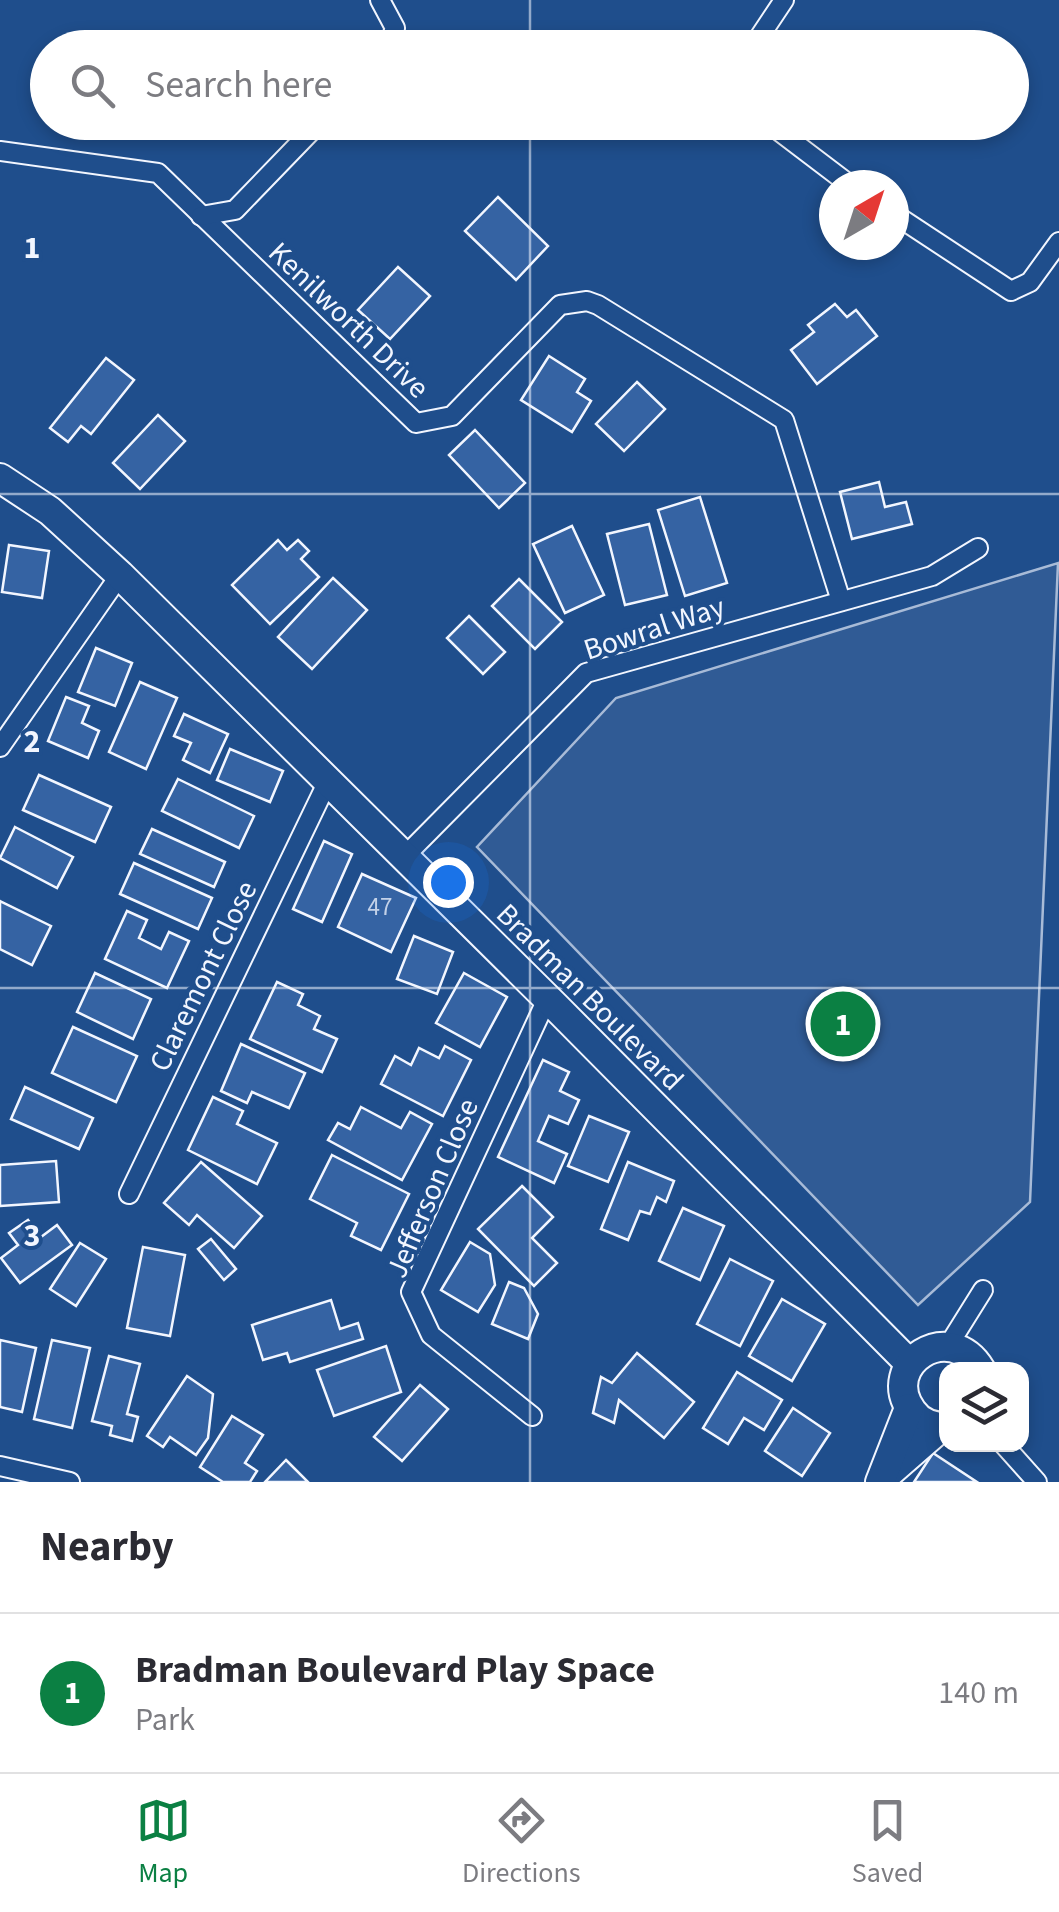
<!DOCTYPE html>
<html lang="en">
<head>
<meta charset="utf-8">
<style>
	body { margin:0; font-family:"Source Sans 3",sans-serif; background:#f2f2f3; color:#2b2b33 }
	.controls { position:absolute; right:30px; bottom:30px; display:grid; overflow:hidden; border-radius:20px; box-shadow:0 5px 15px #0003 }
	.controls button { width:90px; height:90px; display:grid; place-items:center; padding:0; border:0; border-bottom:2px solid #e1e1e2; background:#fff; color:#2b2b33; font:50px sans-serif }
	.compass { position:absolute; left:819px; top:170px; width:90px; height:90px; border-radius:50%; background:#fff; box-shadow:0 5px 15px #0003; rotate:39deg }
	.you { position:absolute; left:448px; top:882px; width:35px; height:35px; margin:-25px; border:8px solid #fff; border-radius:50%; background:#1a73e8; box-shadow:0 0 0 15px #1a73e833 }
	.badge { display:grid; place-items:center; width:65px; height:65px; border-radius:50%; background:#0b8043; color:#fff; font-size:32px; font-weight:700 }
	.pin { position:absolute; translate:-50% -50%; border:5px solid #fff; box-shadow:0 2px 10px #0006 }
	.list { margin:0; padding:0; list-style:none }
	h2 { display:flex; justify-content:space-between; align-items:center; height:130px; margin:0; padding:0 40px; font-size:42px }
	h2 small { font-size:32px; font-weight:400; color:#7c7c81 }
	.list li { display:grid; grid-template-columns:65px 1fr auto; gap:30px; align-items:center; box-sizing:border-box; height:160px; padding:0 40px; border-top:2px solid #e1e1e2 }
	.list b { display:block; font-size:38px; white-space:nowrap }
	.list p { margin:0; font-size:32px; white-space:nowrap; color:#7c7c81 }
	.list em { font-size:32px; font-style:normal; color:#7c7c81 }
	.icon { flex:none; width:55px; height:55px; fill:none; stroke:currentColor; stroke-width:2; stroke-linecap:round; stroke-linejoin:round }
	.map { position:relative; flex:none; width:1059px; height:1482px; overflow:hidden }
	.search { position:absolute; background:#fff; box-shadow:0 5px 15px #0003; left:30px; right:30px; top:30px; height:110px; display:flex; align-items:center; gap:25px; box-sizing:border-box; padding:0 35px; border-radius:55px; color:#7c7c81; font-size:38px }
	.sheet { height:290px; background:#fff }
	nav { display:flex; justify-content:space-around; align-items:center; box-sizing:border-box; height:140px; border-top:2px solid #e1e1e2; background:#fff; font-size:28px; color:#7c7c81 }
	nav a { display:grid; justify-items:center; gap:5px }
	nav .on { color:#0b8043 }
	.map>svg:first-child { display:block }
	.built { fill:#305b95; stroke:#a8bbd7; stroke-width:2.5 }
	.building { fill:#3563a3; stroke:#f2f6ff; stroke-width:2.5 }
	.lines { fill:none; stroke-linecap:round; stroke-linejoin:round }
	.street-casing { stroke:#f2f6ff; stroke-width:22 }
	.secondary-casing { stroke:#f2f6ff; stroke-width:32 }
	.street { stroke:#1f4e8c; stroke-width:18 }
	.secondary { stroke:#1f4e8c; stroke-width:28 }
	.grid { fill:none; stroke:#f2f6ff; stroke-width:2.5; stroke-opacity:0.55 }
	.labels { text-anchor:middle; stroke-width:8; stroke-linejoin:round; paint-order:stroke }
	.number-label { font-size:25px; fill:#c3d1e8 }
	.street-label { font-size:30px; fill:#f2f6ff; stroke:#1f4e8c }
	.grid-label { font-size:32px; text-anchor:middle; font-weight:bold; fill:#f2f6ff; stroke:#1f4e8c; stroke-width:8; stroke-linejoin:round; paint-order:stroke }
</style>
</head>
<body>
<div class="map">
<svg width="1059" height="1482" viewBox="0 0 1059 1482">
	<rect width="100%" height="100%" fill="#1f4e8c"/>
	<path class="built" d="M1058,563L1030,1202L918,1305L477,847L616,698Z"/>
	<g class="building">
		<path d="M498,197L548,246L516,280L465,231Z"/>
		<path d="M398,267L430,296L390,339L358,310Z"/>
		<path d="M835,304L847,317L856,310L877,336L817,384L791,350L814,332L808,325Z"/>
		<path d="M549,356L585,379L577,392L591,401L572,432L521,400Z"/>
		<path d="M106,358L134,380L91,434L81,426L68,442L50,428Z"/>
		<path d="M637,382L665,409L624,451L596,424Z"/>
		<path d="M158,415L185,441L140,489L113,463Z"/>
		<path d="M475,430L525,483L499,508L449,455Z"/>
		<path d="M879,482L885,507L906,502L912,524L852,539L840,492Z"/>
		<path d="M700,497L727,583L685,596L658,510Z"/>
		<path d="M649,524L667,595L625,605L607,534Z"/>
		<path d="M572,526L604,595L565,613L533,544Z"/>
		<path d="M278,540L287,550L298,540L309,551L301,559L319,577L270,624L232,585Z"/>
		<path d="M9,545L49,551L42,598L2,592Z"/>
		<path d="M333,578L367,610L312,669L278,637Z"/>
		<path d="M519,579L562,622L535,649L492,606Z"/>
		<path d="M469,616L505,652L483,674L447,638Z"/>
		<path d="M96,648L132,663L115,706L78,692Z"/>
		<path d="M140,682L177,698L146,769L109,752Z"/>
		<path d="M66,697L89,706L82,723L99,731L88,758L48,741Z"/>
		<path d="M184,714L228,734L210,773L183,760L191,743L174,736Z"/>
		<path d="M230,749L283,771L270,802L217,780Z"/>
		<path d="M39,775L111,807L95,842L23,810Z"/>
		<path d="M178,779L254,816L239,848L162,811Z"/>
		<path d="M15,827L73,857L57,888L0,858Z"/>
		<path d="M152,829L225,862L214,887L140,854Z"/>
		<path d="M324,841L352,854L322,922L293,909Z"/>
		<path d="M134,863L212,898L198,929L120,894Z"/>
		<path d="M362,874L416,898L391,952L338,927Z"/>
		<path d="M0,901L51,926L32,965L0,949Z"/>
		<path d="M127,911L147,920L139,938L161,949L169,932L189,941L167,988L105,959Z"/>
		<path d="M414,936L453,952L437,994L397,979Z"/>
		<path d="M95,973L151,999L133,1039L77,1012Z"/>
		<path d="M464,973L507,997L480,1047L436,1023Z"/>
		<path d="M277,982L303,994L298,1005L320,1016L314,1029L337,1039L322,1072L250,1039Z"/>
		<path d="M73,1027L137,1056L116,1102L52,1073Z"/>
		<path d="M241,1044L305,1073L289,1108L252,1092L247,1103L221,1091Z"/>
		<path d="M445,1046L471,1060L443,1116L381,1084L395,1056L411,1065L419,1048L439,1058Z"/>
		<path d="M543,1060L569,1072L560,1091L579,1100L568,1124L549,1116L538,1141L567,1154L554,1183L498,1157Z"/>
		<path d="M25,1087L93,1118L79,1149L11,1119Z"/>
		<path d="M213,1097L243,1111L237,1124L277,1143L257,1184L188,1150Z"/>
		<path d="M361,1107L401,1128L410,1112L432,1124L402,1180L328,1140L338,1123L350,1129Z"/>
		<path d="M589,1116L629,1132L608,1182L568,1166Z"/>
		<path d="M332,1155L409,1194L381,1250L351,1236L357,1223L310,1199Z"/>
		<path d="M56,1161L59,1202L0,1206V1165Z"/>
		<path d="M201,1162L262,1216L234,1248L197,1215L189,1225L164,1203Z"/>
		<path d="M628,1162L674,1181L666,1202L657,1197L650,1214L640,1211L628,1240L601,1229Z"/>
		<path d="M522,1186L553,1217L532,1238L557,1263L534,1286L478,1229Z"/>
		<path d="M683,1208L724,1226L700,1280L659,1261Z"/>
		<path d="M28,1220L41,1237L57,1225L72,1245L20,1283L1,1258L18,1245L9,1233Z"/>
		<path d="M211,1239L236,1269L224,1280L198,1249Z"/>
		<path d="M470,1242L490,1254L495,1285L478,1312L441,1290Z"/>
		<path d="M80,1243L106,1259L76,1306L50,1289Z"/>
		<path d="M143,1247L185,1255L170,1336L127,1328Z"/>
		<path d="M730,1259L773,1281L740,1346L697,1324Z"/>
		<path d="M509,1282L524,1288L538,1314L528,1339L492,1324Z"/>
		<path d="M782,1299L825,1324L792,1381L749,1356Z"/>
		<path d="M331,1300L340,1329L358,1323L363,1339L290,1362L287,1353L263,1360L252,1325Z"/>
		<path d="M0,1340L36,1348L22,1412L0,1407Z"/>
		<path d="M52,1340L90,1348L72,1428L34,1419Z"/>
		<path d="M386,1346L401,1392L334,1416L317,1370Z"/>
		<path d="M637,1353L694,1402L664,1438L619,1400L614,1423L593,1413L601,1377L612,1383Z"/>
		<path d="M109,1356L140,1364L127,1414L138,1417L132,1441L110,1435L112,1426L92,1421Z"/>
		<path d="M737,1372L782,1400L764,1430L744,1418L728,1444L703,1428Z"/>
		<path d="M187,1376L213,1394L208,1438L196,1455L170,1437L163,1447L147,1436Z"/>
		<path d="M420,1385L448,1409L402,1461L374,1437Z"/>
		<path d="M793,1408L830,1433L802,1476L765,1451Z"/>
		<path d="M232,1416L263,1435L245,1463L257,1471L250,1482H223L200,1467Z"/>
		<path d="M933,1453L977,1482H914Z"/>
		<path d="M286,1460L308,1482H265Z"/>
	</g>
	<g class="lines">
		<g class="street-casing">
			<g id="street">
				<path d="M380,0L395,28L388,48"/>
				<path d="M752,48L784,0"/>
				<path d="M767,122L850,185"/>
				<path d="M0,151L158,173L416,423L452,416L560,305L587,301L598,305L784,420L841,601"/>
				<path d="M894,214L1011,291L1030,282L1059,242"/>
				<path d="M201,216L235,210L320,122"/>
				<path d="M0,747L120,575"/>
				<path d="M404,857L586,673L932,576L978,548"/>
				<path d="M129,1194L328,781"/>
				<path d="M948,1346L983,1290"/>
				<path d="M532,1416L431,1335L411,1292L547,999"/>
				<path d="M1003,1444L1037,1482"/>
				<path d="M0,1466L70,1482"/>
			</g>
		</g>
		<g class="secondary-casing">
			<g id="secondary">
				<path d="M0,478L50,511L120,575L555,1006L910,1364"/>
				<path d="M946,1427C933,1427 920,1423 912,1411C878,1365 950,1317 981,1370"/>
				<path d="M885,1476L940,1428"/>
				<path d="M880,1482L909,1408"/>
			</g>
		</g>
		<use href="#street" class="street"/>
		<use href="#secondary" class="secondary"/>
	</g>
	<path class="grid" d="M530,0V48M530,122V1482M0,494H1059M0,988H1059"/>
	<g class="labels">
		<g class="number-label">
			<text x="380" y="915">47</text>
		</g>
		<g class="street-label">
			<text transform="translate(349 320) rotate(44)" y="10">Kenilworth Drive</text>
			<text transform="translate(654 628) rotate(-18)" y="10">Bowral Way</text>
			<text transform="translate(203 976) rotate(-64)" y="10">Claremont Close</text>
			<text transform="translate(590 997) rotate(45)" y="10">Bradman Boulevard</text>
			<text transform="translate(432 1188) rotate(-67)" y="10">Jefferson Close</text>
		</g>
	</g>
	<g class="grid-label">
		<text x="32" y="258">1</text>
		<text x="32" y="752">2</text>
		<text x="32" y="1246">3</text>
	</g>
</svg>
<div class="controls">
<button><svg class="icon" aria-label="layers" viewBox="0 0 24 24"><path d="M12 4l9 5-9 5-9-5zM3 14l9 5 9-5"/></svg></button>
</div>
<svg class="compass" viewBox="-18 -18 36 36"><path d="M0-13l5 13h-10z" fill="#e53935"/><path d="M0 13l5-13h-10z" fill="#7c7c81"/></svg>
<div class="you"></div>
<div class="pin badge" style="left:843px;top:1024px">1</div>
<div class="search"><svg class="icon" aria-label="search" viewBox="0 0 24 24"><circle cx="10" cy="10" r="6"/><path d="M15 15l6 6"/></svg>Search here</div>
</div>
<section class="sheet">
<h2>Nearby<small></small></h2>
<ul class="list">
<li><span class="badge">1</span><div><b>Bradman Boulevard Play Space</b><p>Park</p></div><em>140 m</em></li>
</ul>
</section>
<nav>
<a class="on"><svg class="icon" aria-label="map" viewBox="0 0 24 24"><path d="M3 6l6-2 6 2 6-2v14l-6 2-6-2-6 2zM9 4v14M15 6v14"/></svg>Map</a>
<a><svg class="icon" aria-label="directions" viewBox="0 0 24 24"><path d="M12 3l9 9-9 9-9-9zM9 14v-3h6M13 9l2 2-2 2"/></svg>Directions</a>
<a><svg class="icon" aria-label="saved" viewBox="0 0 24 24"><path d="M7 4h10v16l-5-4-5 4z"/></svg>Saved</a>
</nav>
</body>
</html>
